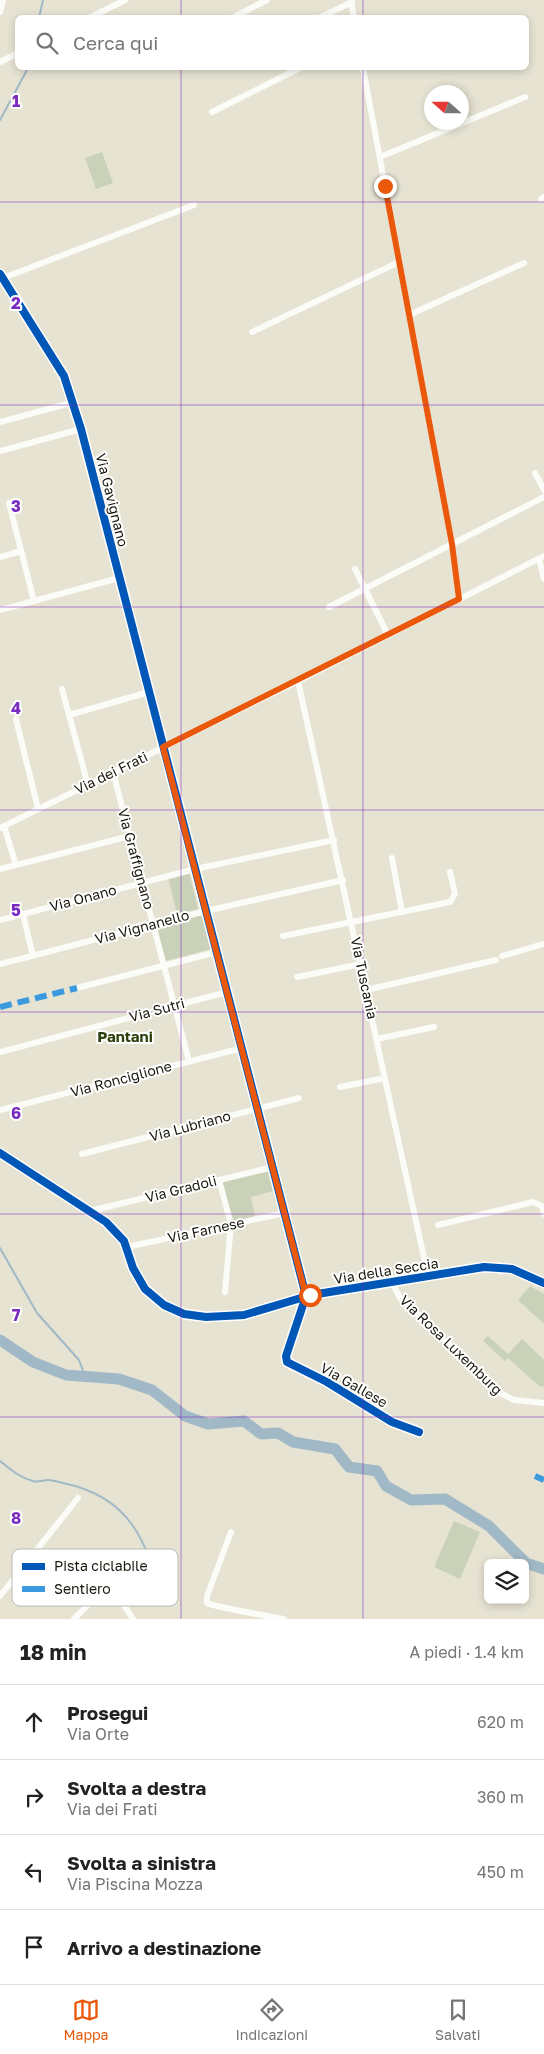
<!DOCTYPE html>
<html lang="it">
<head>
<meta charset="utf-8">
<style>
	body { margin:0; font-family:"Golos Text",sans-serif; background:#f6f6f6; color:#222 }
	.controls { position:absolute; right:15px; bottom:15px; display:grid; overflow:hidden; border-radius:8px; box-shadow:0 2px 8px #0003 }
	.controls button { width:45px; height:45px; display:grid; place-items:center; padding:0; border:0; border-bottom:1px solid #e0e0e0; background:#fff; color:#222; font:25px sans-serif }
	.compass { position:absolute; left:424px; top:85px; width:45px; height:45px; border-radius:50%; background:#fff; box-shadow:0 2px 8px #0003; rotate:291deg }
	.stop { position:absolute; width:15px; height:15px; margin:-11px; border:4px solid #ea580c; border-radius:50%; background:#fff }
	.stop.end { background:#ea580c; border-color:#fff; box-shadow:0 1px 5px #0008 }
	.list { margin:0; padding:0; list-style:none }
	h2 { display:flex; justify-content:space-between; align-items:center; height:65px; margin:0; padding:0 20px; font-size:21px }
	h2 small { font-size:16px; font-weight:400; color:#767676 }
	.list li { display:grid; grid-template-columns:32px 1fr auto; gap:15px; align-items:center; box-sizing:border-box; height:75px; padding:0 20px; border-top:1px solid #e0e0e0 }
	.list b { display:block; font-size:19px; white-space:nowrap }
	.list p { margin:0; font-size:16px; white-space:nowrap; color:#767676 }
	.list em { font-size:16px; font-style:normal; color:#767676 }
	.icon { flex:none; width:28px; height:28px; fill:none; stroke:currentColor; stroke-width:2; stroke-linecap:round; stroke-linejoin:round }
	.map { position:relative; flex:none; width:544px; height:1619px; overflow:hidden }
	.search { position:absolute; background:#fff; box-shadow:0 2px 8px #0003; left:15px; right:15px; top:15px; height:55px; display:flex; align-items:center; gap:12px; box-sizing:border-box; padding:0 18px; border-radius:8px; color:#767676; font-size:19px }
	.sheet { height:365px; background:#fff }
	nav { display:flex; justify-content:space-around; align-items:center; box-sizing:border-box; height:70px; border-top:1px solid #e0e0e0; background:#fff; font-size:14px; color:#767676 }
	nav a { display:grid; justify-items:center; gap:2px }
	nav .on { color:#ea580c }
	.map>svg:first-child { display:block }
	.green { fill:#c9d2b9 }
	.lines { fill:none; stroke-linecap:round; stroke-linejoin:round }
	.stream { stroke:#a1b8c6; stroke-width:2 }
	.river { stroke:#a1b8c6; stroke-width:11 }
	.street { stroke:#fbfbf8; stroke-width:6 }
	.quiet { stroke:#3b9ade; stroke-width:6; stroke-dasharray:12 6; stroke-linecap:butt }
	.cycleway-casing { stroke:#fff; stroke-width:11 }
	.cycleway { stroke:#0057b8; stroke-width:8 }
	.route { stroke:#ea580c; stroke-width:6 }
	.grid { fill:none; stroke:#7b2cbf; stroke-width:1; stroke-opacity:0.55 }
	.labels { text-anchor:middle; stroke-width:4; stroke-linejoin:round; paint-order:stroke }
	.street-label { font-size:14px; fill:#1a180d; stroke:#fff }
	.neighbourhood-label { font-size:15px; font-weight:bold; fill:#2d410c; stroke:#fff }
	.key { fill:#fff; stroke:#babab6; stroke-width:1 }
	.key-label { font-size:14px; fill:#1a180d }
	.grid-label { font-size:16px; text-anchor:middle; font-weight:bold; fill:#7b2cbf; stroke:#fff; stroke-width:4; stroke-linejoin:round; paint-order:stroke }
</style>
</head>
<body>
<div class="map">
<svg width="544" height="1619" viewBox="0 0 544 1619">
	<rect width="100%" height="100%" fill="#e6e3d3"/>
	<g class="green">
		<path d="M102,152L113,183L96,189L85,158Z"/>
		<path d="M189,872L198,909L177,914L168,877Z"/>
		<path d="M203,913L211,949L165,961L156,925Z"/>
		<path d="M268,1170L273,1191L251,1197L255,1216L231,1223L221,1183Z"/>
		<path d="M530,1286L544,1294V1324L518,1300Z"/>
		<path d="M488,1336L508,1354L522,1339L544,1360V1387L539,1386L508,1358L505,1361L483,1341Z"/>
		<path d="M454,1521L480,1532L460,1579L434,1567Z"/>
	</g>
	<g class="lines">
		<g class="stream">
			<path d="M39,18L43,0"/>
			<path d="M0,120L28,68"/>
			<path d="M0,1248L37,1313L79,1360L85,1376"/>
			<path d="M0,1461C10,1469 20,1478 33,1481C38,1483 43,1480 48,1480C53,1480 58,1482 63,1483C131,1497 146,1541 163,1601"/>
		</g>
		<path class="river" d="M0,1340L33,1362L66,1375L119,1379L152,1390L185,1416L208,1424L244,1421L261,1434L278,1433L293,1442L335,1449L349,1467L377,1471L386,1486L411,1500L445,1499L489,1526L526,1563L544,1569"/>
		<g class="street">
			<path d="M351,0L354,18"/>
			<path d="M0,12L3,0"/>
			<path d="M89,18L125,0"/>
			<path d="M232,18L267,0"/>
			<path d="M319,18L352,2"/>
			<path d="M0,62L18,53"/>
			<path d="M363,68L452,544L459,599"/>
			<path d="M212,112L300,68"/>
			<path d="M380,157L525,97"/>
			<path d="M541,199L544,197"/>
			<path d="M0,274L64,376L81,429L306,1296L286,1356L287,1362L327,1382L392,1422L419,1432"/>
			<path d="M3,278L194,205"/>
			<path d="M409,315L524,263"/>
			<path d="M252,332L399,262"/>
			<path d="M0,422L74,402"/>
			<path d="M0,451L81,429"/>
			<path d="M535,473L544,490"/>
			<path d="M9,503L34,601"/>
			<path d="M0,557L21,551"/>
			<path d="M539,559L544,579"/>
			<path d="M355,569L388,635"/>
			<path d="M329,607L544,497"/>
			<path d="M0,610L119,578"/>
			<path d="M298,681L428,1276"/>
			<path d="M62,689L88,785"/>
			<path d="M69,715L149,692"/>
			<path d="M16,719L38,809"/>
			<path d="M113,772L189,1061"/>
			<path d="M4,826L16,865"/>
			<path d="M0,828L298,681L544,556"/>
			<path d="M392,858L402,912"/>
			<path d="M0,869L130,836"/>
			<path d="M23,914L33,956"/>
			<path d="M0,920L195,869L334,840"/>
			<path d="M283,936L450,902L455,894L450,872"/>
			<path d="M502,956L544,944"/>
			<path d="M0,964L206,911L343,880"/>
			<path d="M297,977L361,964"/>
			<path d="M77,988L217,952"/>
			<path d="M366,990L496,960"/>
			<path d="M377,1039L434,1027"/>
			<path d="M0,1052L227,992"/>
			<path d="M340,1087L385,1078"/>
			<path d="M0,1110L242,1048"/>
			<path d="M0,1153L106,1222L124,1241L133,1268L145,1289L164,1305L184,1314L206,1317L244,1315L311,1295L484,1267L512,1269L544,1283"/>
			<path d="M82,1154L299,1098"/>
			<path d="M219,1180L231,1224L225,1292"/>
			<path d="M90,1211L273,1167"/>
			<path d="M438,1225L533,1202L542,1206L544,1214"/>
			<path d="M127,1247L285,1213"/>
			<path d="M393,1284L400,1298L500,1393L514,1400L544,1403"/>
			<path d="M231,1532L207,1596V1603C211,1606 273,1617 284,1619"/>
			<path d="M110,1584L133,1619"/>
			<path d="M0,1596L78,1498"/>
			<path d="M74,1619L138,1556"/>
		</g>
		<g class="quiet">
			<path d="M0,1007L77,988"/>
			<path d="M535,1476L544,1480"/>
		</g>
		<g class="cycleway-casing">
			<g id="cycleway">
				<path d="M0,274L64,376L81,429L306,1296L286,1356L287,1362L327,1382L392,1422L419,1432"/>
				<path d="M0,1153L106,1222L124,1241L133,1268L145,1289L164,1305L184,1314L206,1317L244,1315L311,1295L484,1267L512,1269L544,1283"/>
			</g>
		</g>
		<use href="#cycleway" class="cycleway"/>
	</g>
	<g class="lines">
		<path class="route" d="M310,1295L306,1296L163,747L459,599L452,544L385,186"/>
	</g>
	<path class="grid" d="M181,0V18M363,0V18M181,68V1619M363,68V1619M0,202H544M0,405H544M0,607H544M0,810H544M0,1012H544M0,1214H544M0,1417H544"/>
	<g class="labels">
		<g class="street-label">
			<text transform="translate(112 500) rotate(76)" y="5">Via Gavignano</text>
			<text transform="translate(111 773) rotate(-26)" y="5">Via dei Frati</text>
			<text transform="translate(136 859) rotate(75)" y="5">Via Graffignano</text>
			<text transform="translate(83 898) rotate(-15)" y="5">Via Onano</text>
			<text transform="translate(142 927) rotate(-15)" y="5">Via Vignanello</text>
			<text transform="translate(364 978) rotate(78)" y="5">Via Tuscania</text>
			<text transform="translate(157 1010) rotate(-15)" y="5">Via Sutri</text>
			<text transform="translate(121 1079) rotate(-15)" y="5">Via Ronciglione</text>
			<text transform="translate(190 1126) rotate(-15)" y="5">Via Lubriano</text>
			<text transform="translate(181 1189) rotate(-14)" y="5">Via Gradoli</text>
			<text transform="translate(206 1230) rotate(-12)" y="5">Via Farnese</text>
			<text transform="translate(386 1271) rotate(-9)" y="5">Via della Seccia</text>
			<text transform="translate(451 1345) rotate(44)" y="5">Via Rosa Luxemburg</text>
			<text transform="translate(354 1385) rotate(30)" y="5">Via Gallese</text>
		</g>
		<g class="neighbourhood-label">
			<text x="125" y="1042">Pantani</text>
		</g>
	</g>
	<rect x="12" y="1549" width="166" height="57" rx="8" class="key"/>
	<rect x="22" y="1563" width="23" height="7" fill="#0057b8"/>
	<rect x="22" y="1586" width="23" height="6" fill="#3b9ade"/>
	<g class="key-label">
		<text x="54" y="1571">Pista ciclabile</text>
		<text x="54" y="1594">Sentiero</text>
	</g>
	<g class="grid-label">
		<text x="16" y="107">1</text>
		<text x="16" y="309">2</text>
		<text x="16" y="512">3</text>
		<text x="16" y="714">4</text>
		<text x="16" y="916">5</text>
		<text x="16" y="1119">6</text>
		<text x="16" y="1321">7</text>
		<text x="16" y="1524">8</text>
	</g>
</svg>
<div class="controls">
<button><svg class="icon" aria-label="layers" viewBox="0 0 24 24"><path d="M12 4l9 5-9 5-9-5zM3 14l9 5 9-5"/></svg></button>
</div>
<svg class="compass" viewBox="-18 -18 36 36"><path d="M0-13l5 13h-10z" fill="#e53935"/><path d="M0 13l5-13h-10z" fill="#767676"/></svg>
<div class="stop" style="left:310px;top:1295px"></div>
<div class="stop end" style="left:385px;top:186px"></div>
<div class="search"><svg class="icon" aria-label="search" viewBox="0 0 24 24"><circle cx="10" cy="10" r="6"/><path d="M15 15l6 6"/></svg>Cerca qui</div>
</div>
<section class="sheet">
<h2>18 min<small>A piedi · 1.4 km</small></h2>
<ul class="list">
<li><svg class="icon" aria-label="ahead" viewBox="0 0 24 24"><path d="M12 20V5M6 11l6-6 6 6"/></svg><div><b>Prosegui</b><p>Via Orte</p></div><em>620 m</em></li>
<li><svg class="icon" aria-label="right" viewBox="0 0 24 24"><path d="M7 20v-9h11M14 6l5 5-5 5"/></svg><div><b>Svolta a destra</b><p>Via dei Frati</p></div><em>360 m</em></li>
<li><svg class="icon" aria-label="left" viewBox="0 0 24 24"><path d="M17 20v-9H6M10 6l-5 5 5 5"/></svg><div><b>Svolta a sinistra</b><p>Via Piscina Mozza</p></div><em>450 m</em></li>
<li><svg class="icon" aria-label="arrive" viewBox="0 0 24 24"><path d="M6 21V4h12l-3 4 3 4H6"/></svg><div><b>Arrivo a destinazione</b></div></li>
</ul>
</section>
<nav>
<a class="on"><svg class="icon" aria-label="map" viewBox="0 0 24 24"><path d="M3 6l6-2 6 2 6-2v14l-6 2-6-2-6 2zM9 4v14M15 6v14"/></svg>Mappa</a>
<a><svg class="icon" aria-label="directions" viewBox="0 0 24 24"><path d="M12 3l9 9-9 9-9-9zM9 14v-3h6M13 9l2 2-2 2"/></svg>Indicazioni</a>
<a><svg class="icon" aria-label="saved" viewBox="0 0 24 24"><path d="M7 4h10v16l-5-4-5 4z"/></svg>Salvati</a>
</nav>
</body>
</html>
